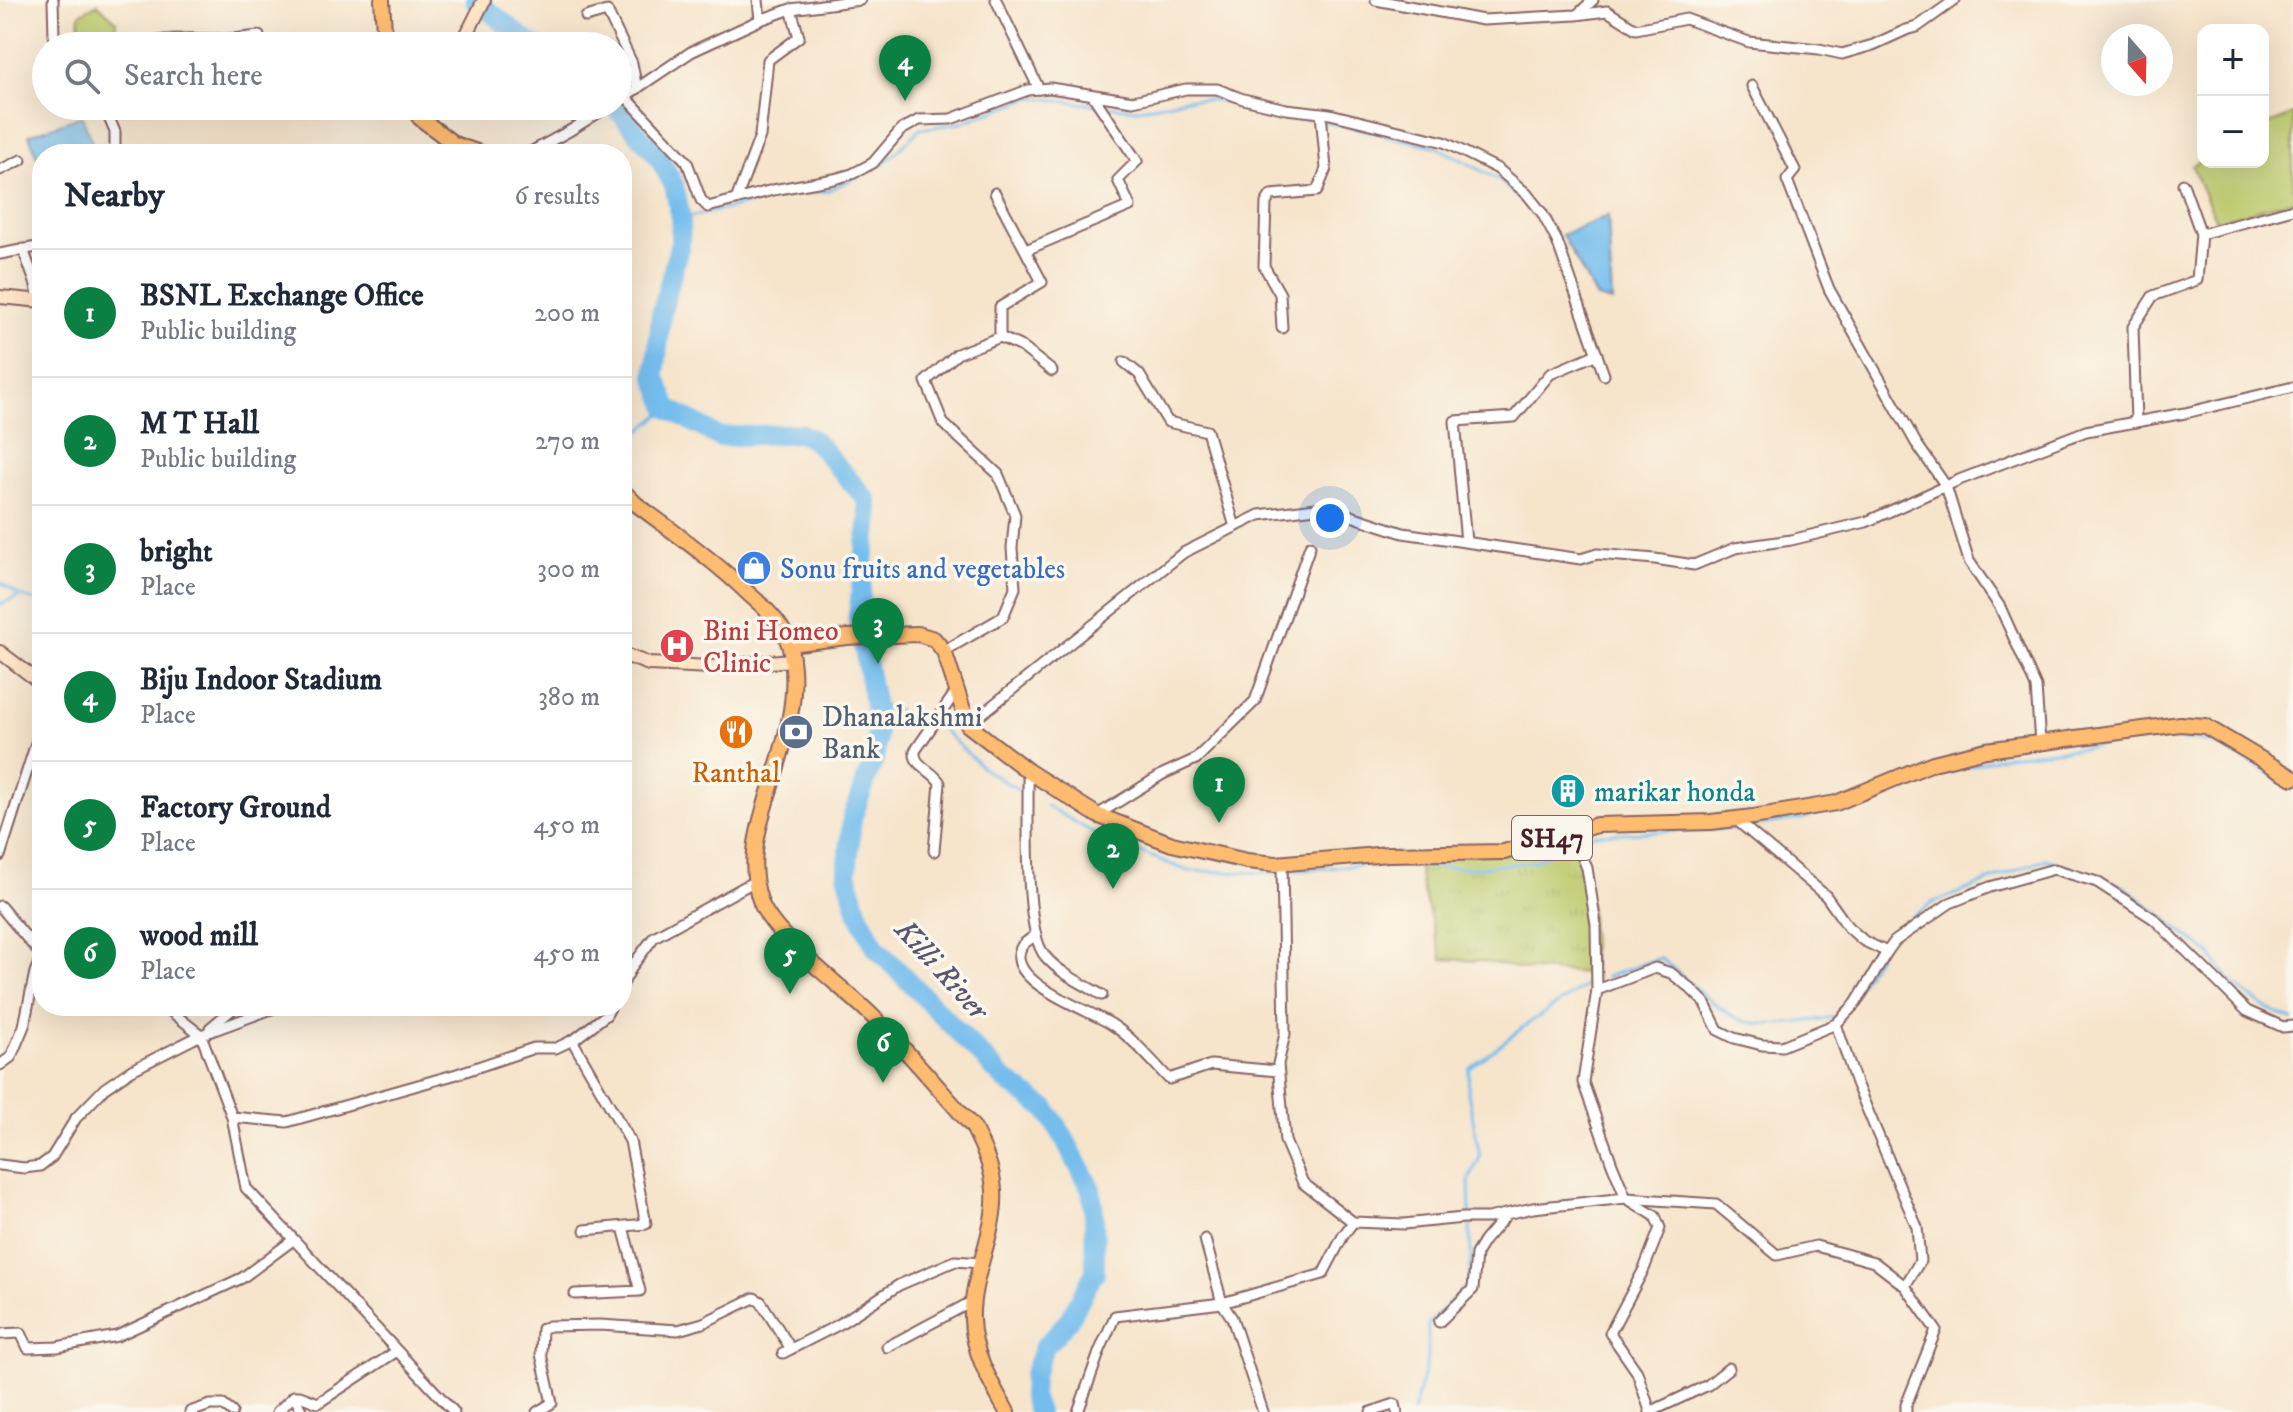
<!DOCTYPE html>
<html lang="en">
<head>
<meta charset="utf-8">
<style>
	body { margin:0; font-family:"IM FELL DW Pica",serif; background:#f2f2f3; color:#1f2937 }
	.controls { position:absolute; right:24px; top:24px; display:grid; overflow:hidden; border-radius:16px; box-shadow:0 8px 32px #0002 }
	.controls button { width:72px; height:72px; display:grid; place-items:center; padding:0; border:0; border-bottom:2px solid #e0e1e3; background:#fff; color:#1f2937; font:40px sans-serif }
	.compass { position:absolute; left:2101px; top:24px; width:72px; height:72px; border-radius:50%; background:#fff; box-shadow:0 8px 32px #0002; rotate:160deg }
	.you { position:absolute; left:1330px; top:518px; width:28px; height:28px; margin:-20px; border:6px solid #fff; border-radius:50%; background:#1a73e8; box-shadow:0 0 0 12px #1a73e833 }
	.badge { display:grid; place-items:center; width:52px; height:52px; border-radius:50%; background:#0b8043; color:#fff; font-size:26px; font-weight:700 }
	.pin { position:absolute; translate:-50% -66px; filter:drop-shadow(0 2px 4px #0008) }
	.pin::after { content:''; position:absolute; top:42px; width:28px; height:24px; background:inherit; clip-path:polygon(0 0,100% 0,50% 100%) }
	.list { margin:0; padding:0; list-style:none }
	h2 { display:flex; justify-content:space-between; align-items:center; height:104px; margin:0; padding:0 32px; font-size:34px }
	h2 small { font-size:26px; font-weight:400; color:#747a83 }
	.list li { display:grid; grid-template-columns:52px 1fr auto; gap:24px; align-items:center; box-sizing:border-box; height:128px; padding:0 32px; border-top:2px solid #e0e1e3 }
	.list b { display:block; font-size:30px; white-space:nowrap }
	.list p { margin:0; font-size:26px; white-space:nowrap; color:#747a83 }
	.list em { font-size:26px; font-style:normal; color:#747a83 }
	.icon { flex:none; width:44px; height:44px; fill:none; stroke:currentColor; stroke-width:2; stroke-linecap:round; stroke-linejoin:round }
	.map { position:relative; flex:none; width:2293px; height:1412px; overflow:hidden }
	.search { position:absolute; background:#fff; box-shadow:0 8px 32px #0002; left:32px; top:32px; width:600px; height:88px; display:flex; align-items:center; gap:20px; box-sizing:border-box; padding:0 28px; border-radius:44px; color:#747a83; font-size:30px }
	.panel { position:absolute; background:#fff; box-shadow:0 8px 32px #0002; left:32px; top:144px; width:600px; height:872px; border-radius:32px }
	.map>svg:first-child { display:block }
	.grass { fill:url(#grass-tufts); stroke:#82744b; stroke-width:2 }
	.park { fill:#bbc96b; stroke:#82744b; stroke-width:2 }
	.water { fill:#74bded; stroke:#5f6e8c; stroke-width:2 }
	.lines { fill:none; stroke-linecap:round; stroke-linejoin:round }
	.stream { stroke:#74bded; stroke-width:3 }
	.river { stroke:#74bded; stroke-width:20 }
	.minor-casing { stroke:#866463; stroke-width:13 }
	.secondary-casing { stroke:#866463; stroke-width:16 }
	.primary-casing { stroke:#866463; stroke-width:18 }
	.minor { stroke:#fff; stroke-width:9 }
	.secondary { stroke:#ffe4c6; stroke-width:12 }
	.primary { stroke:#febc70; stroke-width:14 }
	.labels { text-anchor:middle; stroke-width:7; stroke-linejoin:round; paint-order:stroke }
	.shield { fill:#fbf7ec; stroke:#7f6065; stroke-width:2 }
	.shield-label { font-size:26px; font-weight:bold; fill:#4a1f2b }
	.shop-label { font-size:28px; fill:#366cbe; stroke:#fbf7ec; text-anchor:start }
	.health-label { font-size:28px; fill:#be3a42; stroke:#fbf7ec; text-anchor:start }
	.service-label { font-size:28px; fill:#4e5e75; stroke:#fbf7ec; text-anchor:start }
	.food-label { font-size:28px; fill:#c56008; stroke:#fbf7ec }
	.culture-label { font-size:28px; fill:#0d838f; stroke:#fbf7ec; text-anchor:start }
	.water-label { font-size:30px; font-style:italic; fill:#59566f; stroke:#fbf7ec }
</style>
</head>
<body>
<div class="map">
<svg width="2293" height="1412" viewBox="0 0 2293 1412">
	<defs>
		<pattern id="grass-tufts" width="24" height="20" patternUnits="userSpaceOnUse" patternTransform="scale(2)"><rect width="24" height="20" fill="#bbc96b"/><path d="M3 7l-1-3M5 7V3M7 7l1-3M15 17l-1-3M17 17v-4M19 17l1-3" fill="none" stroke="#a2ac5d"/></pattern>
	</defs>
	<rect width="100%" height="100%" fill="#fbf7ec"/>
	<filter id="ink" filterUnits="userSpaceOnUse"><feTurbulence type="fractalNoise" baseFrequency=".0125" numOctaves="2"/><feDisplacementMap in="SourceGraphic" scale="16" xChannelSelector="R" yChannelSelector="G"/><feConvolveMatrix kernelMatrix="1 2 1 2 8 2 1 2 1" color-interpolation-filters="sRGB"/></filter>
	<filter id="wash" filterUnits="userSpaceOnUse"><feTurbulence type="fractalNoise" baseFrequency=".006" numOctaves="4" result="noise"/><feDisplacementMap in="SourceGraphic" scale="32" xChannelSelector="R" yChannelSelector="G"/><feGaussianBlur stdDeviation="1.8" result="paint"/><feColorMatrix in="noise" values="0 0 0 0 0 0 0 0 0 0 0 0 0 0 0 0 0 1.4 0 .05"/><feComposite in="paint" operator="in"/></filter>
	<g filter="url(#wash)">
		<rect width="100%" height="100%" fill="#f6e4cb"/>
		<path class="grass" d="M1575,830L1591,912L1592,973L1529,970L1480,961L1442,959L1423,892L1417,859L1544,848Z"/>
		<g class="park">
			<path d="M98,4L116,21L114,45L85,46L78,36L80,14Z"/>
			<path d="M2293,114V200L2216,221L2192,166L2203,160V162H2263V127Z"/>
		</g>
		<g class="water">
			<path d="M82,116L93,145L69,154H42L40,164L29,135Z"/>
			<path d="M1608,216L1612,302L1597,298L1562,235Z"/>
		</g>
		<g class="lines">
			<g class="stream">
				<path d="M1103,106L1138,109L1186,99L1216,100L1279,114L1356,128L1437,147L1499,180L1532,212"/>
				<path d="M681,219L791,194L827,191L885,163L920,129L960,123L1032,97L1096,105"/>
				<path d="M622,446L668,408"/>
				<path d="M0,582L20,596"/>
				<path d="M0,604L20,596L42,602"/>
				<path d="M874,702L926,721"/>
				<path d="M938,725L985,770L1026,794"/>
				<path d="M1883,791L2005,756L2085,748L2145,737L2209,742L2248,761L2293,789"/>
				<path d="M1047,806L1099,836L1188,871L1273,873L1372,864L1471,868L1533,862L1571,844"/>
				<path d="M1756,825L1802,819L1819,813"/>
				<path d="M1589,837L1595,834L1733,829"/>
				<path d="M1890,934L1932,903L2046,859L2125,887L2210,954L2230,981L2264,1007L2293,1020"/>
				<path d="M1606,977L1660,958C1686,977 1709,1005 1739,1019C1765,1030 1811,1021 1838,1016"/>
				<path d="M1843,1011L1879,954"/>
				<path d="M1413,1412L1428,1358V1324L1468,1284L1471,1258L1469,1180L1480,1157L1468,1092L1469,1069L1526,1025L1588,984"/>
			</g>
			<g class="river">
				<path d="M475,0L527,41L536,46"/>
				<path d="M614,106L657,155L674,185L681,219L680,243L661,315L655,376L668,408L719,437L800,433L815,441L867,500L869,517L858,617L878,724L875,756L852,818L847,873L858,913L876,948L1004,1079L1046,1109L1062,1134L1091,1189L1094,1213L1095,1272L1068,1321L1044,1347L1033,1376L1032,1397L1038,1412"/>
			</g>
		</g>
	</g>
	<g filter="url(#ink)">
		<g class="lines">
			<g class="minor-casing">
				<g id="minor">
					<path d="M53,0L54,35L58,46"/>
					<path d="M758,0L760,20"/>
					<path d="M996,0L1039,89"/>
					<path d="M1376,0L1483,20L1576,15L1607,11L1636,29L1686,19L1749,42L1819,49L1842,54L1873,45L1906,30L1917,27L1955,0"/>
					<path d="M1578,14L1593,0"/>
					<path d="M586,17L607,11L632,63L637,89"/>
					<path d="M140,46C166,36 192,39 219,39C232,40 246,37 259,36"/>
					<path d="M1752,86L1795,170L1787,180L1829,289L1916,443L1946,486L1969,561L2000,607L2036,687L2040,743"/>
					<path d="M625,96L687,162L701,200L708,207L773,190L834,179L852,174L873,163L901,130L919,120L951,119L1028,90L1050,88L1133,101L1186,89H1217L1243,99L1286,109L1330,114L1444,142L1498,169L1527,194L1542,213L1557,241L1604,375"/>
					<path d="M618,101L691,52L760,20L791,9L860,0"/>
					<path d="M104,106L115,132V154"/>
					<path d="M527,154L571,130L609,106"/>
					<path d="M0,170L21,160"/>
					<path d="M2183,184L2201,234L2293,209"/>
					<path d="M736,200L760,136L768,60L799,37L791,9"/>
					<path d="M23,249L36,285L39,301"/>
					<path d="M1026,250L1130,206L1118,180L1137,161L1093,96"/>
					<path d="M0,254L42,246"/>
					<path d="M1282,328L1280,294L1264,266L1266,203L1271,195L1317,191L1326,169L1321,113"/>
					<path d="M1000,337L1022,347L1052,371"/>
					<path d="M1124,362L1139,374L1168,422L1207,431L1235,527"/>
					<path d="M2136,422L2133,327L2153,296L2197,280L2201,234"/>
					<path d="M1466,542L1455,421L1514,417L1550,374L1597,354"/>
					<path d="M944,651L1003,617L1015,588L1012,548L1015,515L998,474L943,423L926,381L957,354L1000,337V307L1042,282L995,193"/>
					<path d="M968,725L1183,553L1259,515L1324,507L1403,533L1581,559L1597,554L1655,559L1694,565L1735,548L1791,540L1866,522L1959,480L2086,431L2185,413L2293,387"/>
					<path d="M1028,771C1029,809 1023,931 1045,956C1059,973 1083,984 1102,995"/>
					<path d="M1097,815L1163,774L1196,759L1255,701L1310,546"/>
					<path d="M1735,819L1826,896L1848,927L1864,941L1887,952L1895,941L1950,903L1990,887L2054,869L2097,882L2154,919L2247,1011L2283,1027L2293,1026"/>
					<path d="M1572,831L1587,868L1596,925L1597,990L1583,1082L1612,1164L1626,1198L1655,1216L1660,1228L1644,1269L1610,1333L1637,1372L1650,1411"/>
					<path d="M934,851L940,783C934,770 913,767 915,751L957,690"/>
					<path d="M0,856L42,724"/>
					<path d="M1282,863L1285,1034L1278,1064L1285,1141L1303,1183L1353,1222L1404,1224L1463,1218H1488L1533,1208L1626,1198L1716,1204L1777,1255L1816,1246L1874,1262L1905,1286L1936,1330L1906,1405V1412"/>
					<path d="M0,906L42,956L35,972L24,1026L11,1057L0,1065"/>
					<path d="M1036,935C1032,938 1025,942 1022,946C1001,981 1090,1010 1111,1024C1133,1038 1151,1060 1169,1079L1211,1065L1278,1071"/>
					<path d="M1887,952L1856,1003L1836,1024L1856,1083L1917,1227L1920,1261L1905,1286"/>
					<path d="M622,985L633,965L654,937L755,881"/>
					<path d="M1597,990L1655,968L1671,973L1690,988L1704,1002L1718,1030L1734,1038L1762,1045L1782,1046L1836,1024"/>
					<path d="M164,1006L201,1035L232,1117L246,1188L454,1412"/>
					<path d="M210,1028L236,1006"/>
					<path d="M572,1040L630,1141L646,1224L585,1230"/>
					<path d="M232,1117L287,1122L457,1074L534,1048H556L575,1039L606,1015L611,1006"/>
					<path d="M0,1165L24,1168L40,1166L52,1157L76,1118L105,1088L130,1071L201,1035L277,1007"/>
					<path d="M1205,1239L1222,1303L1232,1318L1263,1412"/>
					<path d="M575,1294L640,1291L623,1227"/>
					<path d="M1439,1322L1473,1289L1476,1254L1484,1241L1507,1214"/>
					<path d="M0,1334L21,1333L28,1348L57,1347L117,1336L242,1278L293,1240"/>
					<path d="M887,1347L973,1301"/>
					<path d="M783,1353L838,1325L899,1285L955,1261L981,1263"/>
					<path d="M190,1412L210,1405H223L232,1412"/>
					<path d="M277,1412L294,1396"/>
					<path d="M302,1412L294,1396H300L318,1403L397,1351"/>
					<path d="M537,1412L552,1403L541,1354L542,1329L549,1326L600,1325L678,1330L703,1323L754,1298L761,1302L791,1349"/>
					<path d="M1078,1412L1100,1350L1115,1316L1222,1303L1323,1274L1343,1236L1353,1222"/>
					<path d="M1371,1412L1395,1404L1397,1412"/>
					<path d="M1650,1412L1708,1385L1729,1368"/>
				</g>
			</g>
			<g class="secondary-casing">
				<g id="secondary">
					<path d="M461,46L484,0"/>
					<path d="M0,297L42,301"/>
					<path d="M0,652L42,684"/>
					<path d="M622,654L649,664L711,667L792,660"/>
				</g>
			</g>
			<g class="primary-casing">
				<g id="primary">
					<path d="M382,0L385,46"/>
					<path d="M412,106L420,118L454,144L483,154"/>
					<path d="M622,490L636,504C675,533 715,561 750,595C762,605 775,617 783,631C788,639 791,650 792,659C799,707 780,756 766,802C756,835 748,868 761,903C774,937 838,983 866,1010C904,1046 938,1088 973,1127C983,1147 993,1168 994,1191C997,1232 970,1277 972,1320C973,1353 991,1383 1007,1412"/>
					<path d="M789,644L847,637L918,634L934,639L944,651L968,725L1028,771L1097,815L1172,844L1247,861L1276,864L1388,854L1504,852L1597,825L1711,822L1753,817L1836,803L1933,763L1986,750L2180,724L2205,726L2293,778"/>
				</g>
			</g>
			<use href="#minor" class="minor"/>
			<use href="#secondary" class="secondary"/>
			<use href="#primary" class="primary"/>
		</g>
	</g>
	<defs>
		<g id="shop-disc" transform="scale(1.8)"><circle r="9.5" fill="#3f7fe0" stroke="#fbf7ec"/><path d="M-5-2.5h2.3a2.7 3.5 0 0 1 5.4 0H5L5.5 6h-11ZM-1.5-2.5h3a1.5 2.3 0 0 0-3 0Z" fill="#fff"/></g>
		<g id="hospital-disc" transform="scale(1.8)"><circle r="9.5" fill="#e0444e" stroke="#fbf7ec"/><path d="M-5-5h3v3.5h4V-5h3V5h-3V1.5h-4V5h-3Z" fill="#fff"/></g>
		<g id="restaurant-disc" transform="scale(1.8)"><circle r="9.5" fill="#e8710a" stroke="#fbf7ec"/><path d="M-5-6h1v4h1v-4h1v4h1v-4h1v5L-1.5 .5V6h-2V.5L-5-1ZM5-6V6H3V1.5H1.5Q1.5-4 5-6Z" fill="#fff"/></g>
		<g id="bank-disc" transform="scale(1.8)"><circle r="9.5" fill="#5c6f8a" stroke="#fbf7ec"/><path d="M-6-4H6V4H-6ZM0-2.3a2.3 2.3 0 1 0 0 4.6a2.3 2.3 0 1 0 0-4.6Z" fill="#fff"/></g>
		<g id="building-disc" transform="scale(1.8)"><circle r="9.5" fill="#0f9aa8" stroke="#fbf7ec"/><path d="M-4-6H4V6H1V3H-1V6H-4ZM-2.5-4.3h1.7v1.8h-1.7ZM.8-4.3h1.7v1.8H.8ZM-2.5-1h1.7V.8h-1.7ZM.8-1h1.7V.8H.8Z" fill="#fff"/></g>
	</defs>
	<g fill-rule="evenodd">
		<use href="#shop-disc" x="754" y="568"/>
		<use href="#hospital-disc" x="677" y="646"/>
		<use href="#restaurant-disc" x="736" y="732"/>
		<use href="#bank-disc" x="796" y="732"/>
		<use href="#building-disc" x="1568" y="791"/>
	</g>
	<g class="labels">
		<rect class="shield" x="1512" y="816" width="80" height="44" rx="6"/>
		<g class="shield-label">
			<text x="1552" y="847">SH47</text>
		</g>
		<g class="shop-label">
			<text x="780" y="578">Sonu fruits and vegetables</text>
		</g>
		<g class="health-label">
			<text x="703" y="640">Bini Homeo<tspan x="703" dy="32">Clinic</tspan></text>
		</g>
		<g class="service-label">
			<text x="822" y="726">Dhanalakshmi<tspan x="822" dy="32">Bank</tspan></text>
		</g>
		<g class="food-label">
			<text x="736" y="782">Ranthal</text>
		</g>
		<g class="culture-label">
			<text x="1594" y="801">marikar honda</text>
		</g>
		<g class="water-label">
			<text transform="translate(942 969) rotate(48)" y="10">Killi River</text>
		</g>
	</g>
</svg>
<div class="controls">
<button>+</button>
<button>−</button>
</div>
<svg class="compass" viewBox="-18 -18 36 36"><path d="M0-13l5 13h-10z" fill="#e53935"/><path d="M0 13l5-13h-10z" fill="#747a83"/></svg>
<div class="you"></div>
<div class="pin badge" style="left:1219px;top:823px">1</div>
<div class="pin badge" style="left:1113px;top:889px">2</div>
<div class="pin badge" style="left:878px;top:664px">3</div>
<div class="pin badge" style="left:905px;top:101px">4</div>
<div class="pin badge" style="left:790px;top:994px">5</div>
<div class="pin badge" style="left:883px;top:1083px">6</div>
<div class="search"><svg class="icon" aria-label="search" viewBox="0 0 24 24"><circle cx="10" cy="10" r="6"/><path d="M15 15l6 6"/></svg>Search here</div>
<section class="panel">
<h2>Nearby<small>6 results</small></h2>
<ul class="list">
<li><span class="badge">1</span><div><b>BSNL Exchange Office</b><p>Public building</p></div><em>200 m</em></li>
<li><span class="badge">2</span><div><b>M T Hall</b><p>Public building</p></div><em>270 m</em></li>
<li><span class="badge">3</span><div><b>bright</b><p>Place</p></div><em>300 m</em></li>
<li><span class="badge">4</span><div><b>Biju Indoor Stadium</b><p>Place</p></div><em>380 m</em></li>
<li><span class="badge">5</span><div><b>Factory Ground</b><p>Place</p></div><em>450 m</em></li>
<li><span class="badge">6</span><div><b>wood mill</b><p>Place</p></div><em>450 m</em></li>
</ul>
</section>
</div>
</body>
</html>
